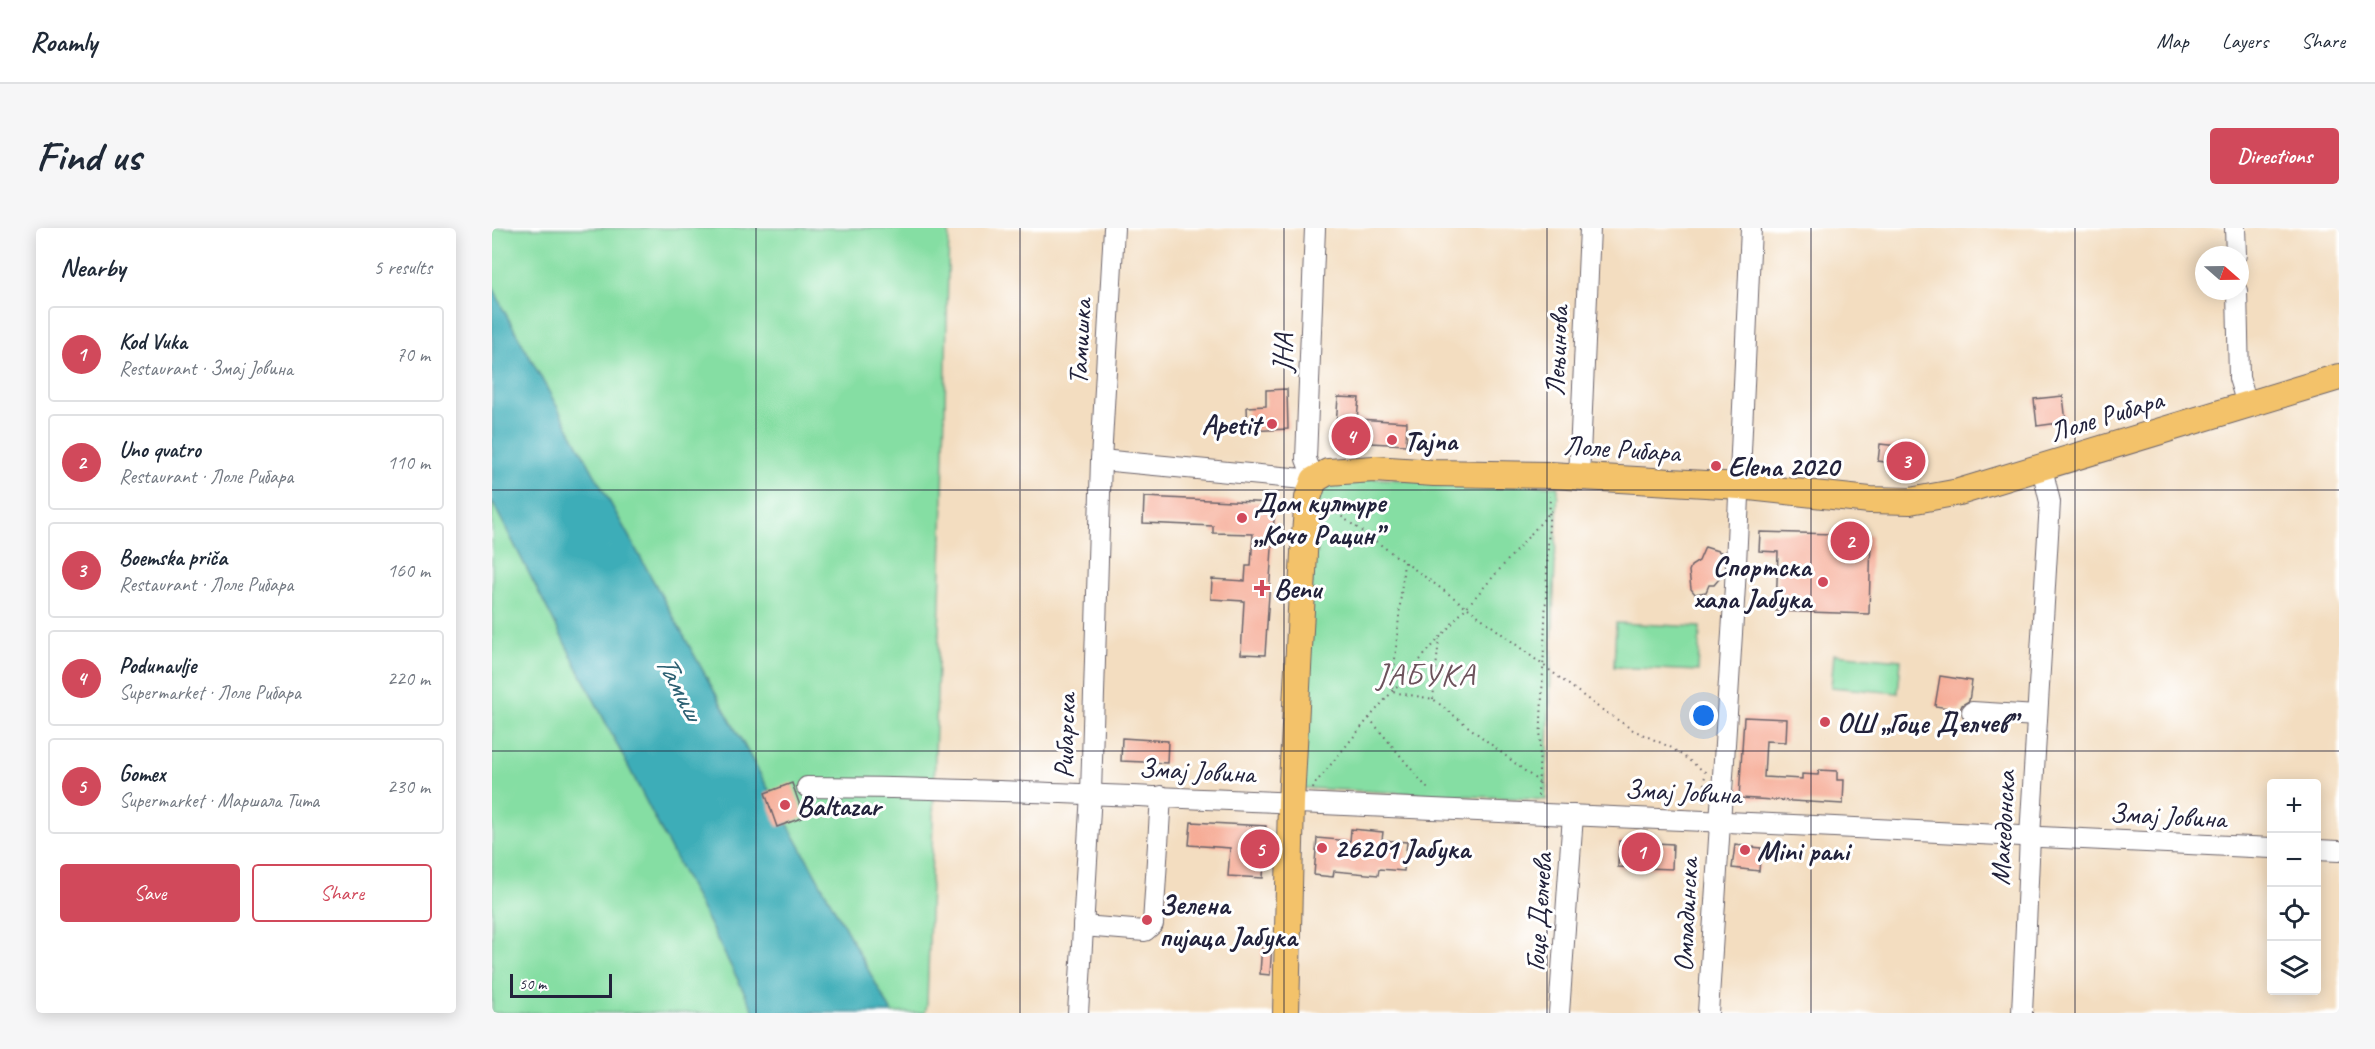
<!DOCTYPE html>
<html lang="en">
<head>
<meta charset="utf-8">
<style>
	body { margin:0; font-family:Caveat,sans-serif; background:#f6f6f7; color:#1f2937 }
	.controls { position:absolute; right:18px; bottom:18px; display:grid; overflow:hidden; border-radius:6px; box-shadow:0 3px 15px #0003 }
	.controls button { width:54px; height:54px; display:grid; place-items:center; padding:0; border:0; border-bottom:2px solid #e0e1e3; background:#fff; color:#1f2937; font:30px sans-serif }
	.compass { position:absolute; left:1703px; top:18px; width:54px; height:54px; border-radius:50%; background:#fff; box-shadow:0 3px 15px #0003; rotate:110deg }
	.scale { position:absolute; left:18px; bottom:15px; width:102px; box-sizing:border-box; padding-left:6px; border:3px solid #22223b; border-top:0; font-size:16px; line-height:21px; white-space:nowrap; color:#22223b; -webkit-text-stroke:4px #fff; paint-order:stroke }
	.you { position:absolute; left:1212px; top:488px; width:21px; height:21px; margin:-15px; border:4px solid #fff; border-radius:50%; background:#1a73e8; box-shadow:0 0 0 9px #1a73e833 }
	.badge { display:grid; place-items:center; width:39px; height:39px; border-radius:50%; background:#d1495b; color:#fff; font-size:20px; font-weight:700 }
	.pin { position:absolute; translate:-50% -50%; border:3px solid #fff; box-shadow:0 2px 6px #0006 }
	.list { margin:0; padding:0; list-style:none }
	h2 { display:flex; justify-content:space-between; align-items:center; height:78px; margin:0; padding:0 24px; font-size:26px }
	h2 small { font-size:20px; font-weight:400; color:#747a83 }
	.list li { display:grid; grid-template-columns:39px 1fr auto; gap:18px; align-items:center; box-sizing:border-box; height:96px; margin:0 12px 12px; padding:0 12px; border:2px solid #e0e1e3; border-radius:6px }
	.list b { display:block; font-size:22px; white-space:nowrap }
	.list p { margin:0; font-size:20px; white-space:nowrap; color:#747a83 }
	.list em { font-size:20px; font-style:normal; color:#747a83 }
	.actions { display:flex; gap:12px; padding:18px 24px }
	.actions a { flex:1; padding:14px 0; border:2px solid #d1495b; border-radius:6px; text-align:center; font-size:21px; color:#d1495b }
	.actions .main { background:#d1495b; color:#fff }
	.icon { flex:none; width:33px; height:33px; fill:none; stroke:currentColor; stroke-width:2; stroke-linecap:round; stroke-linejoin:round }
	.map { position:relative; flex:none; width:1847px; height:785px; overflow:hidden; border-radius:6px }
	header { display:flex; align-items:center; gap:36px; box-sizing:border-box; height:84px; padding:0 30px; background:#fff; border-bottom:2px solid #e0e1e3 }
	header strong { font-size:28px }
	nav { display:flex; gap:33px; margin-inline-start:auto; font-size:21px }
	.intro { display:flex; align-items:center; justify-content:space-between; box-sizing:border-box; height:144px; padding:0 36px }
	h1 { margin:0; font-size:42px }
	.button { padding:15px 27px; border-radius:6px; background:#d1495b; color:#fff; font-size:21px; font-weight:700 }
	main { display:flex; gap:36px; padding:0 36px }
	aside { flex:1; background:#fff; border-radius:6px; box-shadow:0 3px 15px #0003 }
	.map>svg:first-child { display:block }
	.green { fill:#85dea3; stroke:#54806f; stroke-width:1.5 }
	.water { fill:#3dadb8; stroke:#30687a; stroke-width:1.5 }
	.building { fill:#f6ac96 }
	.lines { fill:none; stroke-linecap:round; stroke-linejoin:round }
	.minor-casing { stroke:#6b636a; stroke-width:22 }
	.major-casing { stroke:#6b636a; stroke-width:28 }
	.path { stroke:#6b636a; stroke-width:2; stroke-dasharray:1.5 4.5; stroke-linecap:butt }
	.minor { stroke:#fff; stroke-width:20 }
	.major { stroke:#f3c26a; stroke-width:26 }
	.grid { fill:none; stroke:#22223b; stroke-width:1.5; stroke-opacity:0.55 }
	.poi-dot { fill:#d1495b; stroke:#fff; stroke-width:2 }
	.labels { text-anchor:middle; stroke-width:6; stroke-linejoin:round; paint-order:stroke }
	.street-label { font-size:28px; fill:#22223b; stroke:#fff }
	.poi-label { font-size:28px; font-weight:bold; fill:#22223b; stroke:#fff; text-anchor:start }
	.water-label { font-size:30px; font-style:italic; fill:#2e6173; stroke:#fff }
	.quarter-label { font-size:32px; letter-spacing:1.5px; fill:#6c525b; stroke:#fff }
</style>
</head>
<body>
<header>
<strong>Roamly</strong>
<nav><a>Map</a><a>Layers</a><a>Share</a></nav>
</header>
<div class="intro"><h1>Find us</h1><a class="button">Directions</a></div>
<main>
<aside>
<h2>Nearby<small>5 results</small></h2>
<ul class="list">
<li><span class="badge">1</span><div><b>Kod Vuka</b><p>Restaurant · Змај Јовина</p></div><em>70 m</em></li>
<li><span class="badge">2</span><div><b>Uno qvatro</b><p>Restaurant · Лоле Рибара</p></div><em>110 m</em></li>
<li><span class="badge">3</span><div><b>Boemska priča</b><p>Restaurant · Лоле Рибара</p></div><em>160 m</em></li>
<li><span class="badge">4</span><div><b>Podunavlje</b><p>Supermarket · Лоле Рибара</p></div><em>220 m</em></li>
<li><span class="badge">5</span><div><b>Gomex</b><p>Supermarket · Маршала Тита</p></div><em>230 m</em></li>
</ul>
<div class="actions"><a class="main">Save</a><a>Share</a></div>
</aside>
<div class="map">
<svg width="1847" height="785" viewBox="0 0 1847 785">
	<rect width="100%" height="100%" fill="#fff"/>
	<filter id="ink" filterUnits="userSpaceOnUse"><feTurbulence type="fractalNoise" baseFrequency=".0167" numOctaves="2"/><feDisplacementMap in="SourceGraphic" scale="12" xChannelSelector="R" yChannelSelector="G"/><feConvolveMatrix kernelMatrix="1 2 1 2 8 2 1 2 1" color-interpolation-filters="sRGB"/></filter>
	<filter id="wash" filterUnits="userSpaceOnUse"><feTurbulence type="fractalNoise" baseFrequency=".008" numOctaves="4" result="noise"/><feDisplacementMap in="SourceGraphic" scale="24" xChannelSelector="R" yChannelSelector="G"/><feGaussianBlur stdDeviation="1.35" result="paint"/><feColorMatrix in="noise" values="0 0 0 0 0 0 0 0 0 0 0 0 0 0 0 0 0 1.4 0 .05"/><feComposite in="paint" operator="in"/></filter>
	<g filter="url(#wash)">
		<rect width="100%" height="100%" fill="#f3ddc0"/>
		<g class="green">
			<path d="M0,0H457L450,311L435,777L433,785H400L10,79L0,56Z"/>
			<path d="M845,249L1066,258L1054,572L811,560L823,272L829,257Z"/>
			<path d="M0,273L263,785H0Z"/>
			<path d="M1124,395L1208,399L1206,443L1122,439Z"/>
			<path d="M1342,426L1409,432L1406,465L1339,459Z"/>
		</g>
		<path class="water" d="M0,56L10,79L400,785H263L0,273Z"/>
		<g id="blocks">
			<g class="building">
				<path d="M795,161L796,201L756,203L755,179L774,178V162Z"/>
				<path d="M1571,168L1574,194L1545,198L1542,171Z"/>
				<path d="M846,169L867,170L865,191L915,194L914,217L843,213Z"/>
				<path d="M1388,216L1424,220L1422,238L1386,233Z"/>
				<path d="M652,269L783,275L773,427L749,426L752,373L719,371L720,351L753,353L754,338H759L761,306L721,305V298L651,295Z"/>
				<path d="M1268,304L1379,307L1377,386L1284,383L1286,324L1267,323Z"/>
				<path d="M1213,319L1229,324L1224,337L1228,343V350L1222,357H1217L1214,364L1203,366L1199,361L1197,343L1199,338L1207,333Z"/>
				<path d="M1448,448L1480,453L1477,473L1470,477L1468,482L1443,478Z"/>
				<path d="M1252,489L1295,491L1294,514L1274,513L1272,549L1310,551V546L1326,547L1327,542L1345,543V552H1352L1351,576L1247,570Z"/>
				<path d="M630,510L676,513L675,535L629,533Z"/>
				<path d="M300,555L312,589L285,599L273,565Z"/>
				<path d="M699,594L774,598L771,650L736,648L738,620L697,617Z"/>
				<path d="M859,601L891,604L890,612L915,614L912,643L887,641L886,647L842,643L841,649L822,647L825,610L858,613Z"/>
				<path d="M1127,613L1181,616L1180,641L1126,639Z"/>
				<path d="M1243,617L1269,620L1267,643L1240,640Z"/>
				<path d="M770,715H780L778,747L768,746Z"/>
			</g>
		</g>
	</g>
	<g filter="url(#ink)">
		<use href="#blocks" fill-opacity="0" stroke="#6b636a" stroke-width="1.5"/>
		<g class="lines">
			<g class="minor-casing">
				<g id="minor">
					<path d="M1743,0L1744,27"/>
					<path d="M1745,63L1747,150L1755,176"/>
					<path d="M609,232L822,252L814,231L823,0"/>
					<path d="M1087,249L1098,0"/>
					<path d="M1480,484L1545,488"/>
					<path d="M315,559C487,560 658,569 830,576C1147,589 1463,605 1780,620"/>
					<path d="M1824,622L1847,623"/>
					<path d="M591,698L653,703L661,696L669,568"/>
					<path d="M586,785L599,565L609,232L622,0"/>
					<path d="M1067,785L1081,587"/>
					<path d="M1216,785L1243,358L1259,0"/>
					<path d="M1530,785L1538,609L1558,274L1550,240"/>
				</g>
			</g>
			<g class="major-casing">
				<path id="major" d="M794,785L799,574L813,306L816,270L822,252L836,244L882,241L942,245L1058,247L1248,258L1378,272L1418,273L1467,264L1847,149"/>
			</g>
			<g class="path">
				<path d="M835,278L976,380L1106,479L1141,502L1180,520L1213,544L1211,576"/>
				<path d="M912,334L900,464L941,471L1047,554"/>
				<path d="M941,471L947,411"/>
				<path d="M877,490L935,560V565"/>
				<path d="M821,561L822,557L877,490L1059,283"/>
				<path d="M1046,568L1058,268"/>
			</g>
			<use href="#minor" class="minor"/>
			<use href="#major" class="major"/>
		</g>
	</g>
	<path class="grid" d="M264,0V785M528,0V785M792,0V785M1055,0V785M1319,0V785M1583,0V785M0,262H1847M0,523H1847"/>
	<g class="poi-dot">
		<circle cx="780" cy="196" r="6"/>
		<circle cx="900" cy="212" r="6"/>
		<circle cx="1224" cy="238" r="6"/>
		<circle cx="750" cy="290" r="6"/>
		<circle cx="1331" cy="354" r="6"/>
		<path d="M767 351h6v6h6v6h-6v6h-6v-6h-6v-6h6z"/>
		<circle cx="1333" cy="494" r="6"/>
		<circle cx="293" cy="577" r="6"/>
		<circle cx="830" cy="620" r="6"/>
		<circle cx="1253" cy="622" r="6"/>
		<circle cx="655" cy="692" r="6"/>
	</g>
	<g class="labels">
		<g class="street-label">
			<text transform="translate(587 114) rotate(-87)" y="10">Тамишка</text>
			<text transform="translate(1064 123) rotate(-87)" y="10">Лењинова</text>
			<text transform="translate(790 125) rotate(-88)" y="10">ЈНА</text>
			<text transform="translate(1614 187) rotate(-17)" y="10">Лоле Рибара</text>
			<text transform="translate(1130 220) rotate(4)" y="10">Лоле Рибара</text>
			<text transform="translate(572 508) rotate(-88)" y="10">Рибарска</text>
			<text transform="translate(705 542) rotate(3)" y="10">Змај Јовина</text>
			<text transform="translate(1191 563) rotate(3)" y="10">Змај Јовина</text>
			<text transform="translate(1676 587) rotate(3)" y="10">Змај Јовина</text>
			<text transform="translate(1510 600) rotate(-87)" y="10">Македонска</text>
			<text transform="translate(1046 684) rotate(-86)" y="10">Гоце Делчева</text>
			<text transform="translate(1193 687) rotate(-87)" y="10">Омладинска</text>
		</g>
		<g class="poi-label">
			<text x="768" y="206" text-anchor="end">Apetit</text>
			<text x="912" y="222">Tajna</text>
			<text x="1236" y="248">Elena 2020</text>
			<text x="762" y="284">Дом културе<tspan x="762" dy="32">„Кочо Рацин”</tspan></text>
			<text x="1319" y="348" text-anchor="end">Спортска<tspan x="1319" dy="32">хала Јабука</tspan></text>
			<text x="782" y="370">Benu</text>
			<text x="1345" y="504">ОШ „Гоце Делчев”</text>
			<text x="305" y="587">Baltazar</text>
			<text x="842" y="630">26201 Јабука</text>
			<text x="1265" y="632">Mini pani</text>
			<text x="667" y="686">Зелена<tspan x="667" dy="32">пијаца Јабука</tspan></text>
		</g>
		<g class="water-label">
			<text transform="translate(188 459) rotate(62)" y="10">Тамиш</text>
		</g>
		<g class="quarter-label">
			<text x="934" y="457">ЈАБУКА</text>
		</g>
	</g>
</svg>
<div class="controls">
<button>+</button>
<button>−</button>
<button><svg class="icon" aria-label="locate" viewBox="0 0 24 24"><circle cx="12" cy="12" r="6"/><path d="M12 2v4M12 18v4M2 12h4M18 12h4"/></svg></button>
<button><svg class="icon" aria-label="layers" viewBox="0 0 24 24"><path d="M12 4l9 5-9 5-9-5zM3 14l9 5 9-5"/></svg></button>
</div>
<svg class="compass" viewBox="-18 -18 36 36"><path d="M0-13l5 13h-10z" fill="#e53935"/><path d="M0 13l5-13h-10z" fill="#747a83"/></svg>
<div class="scale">50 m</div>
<div class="you"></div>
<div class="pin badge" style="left:1149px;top:624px">1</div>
<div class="pin badge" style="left:1358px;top:313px">2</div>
<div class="pin badge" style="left:1414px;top:233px">3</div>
<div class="pin badge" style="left:859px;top:208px">4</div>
<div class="pin badge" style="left:768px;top:621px">5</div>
</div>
</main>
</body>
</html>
